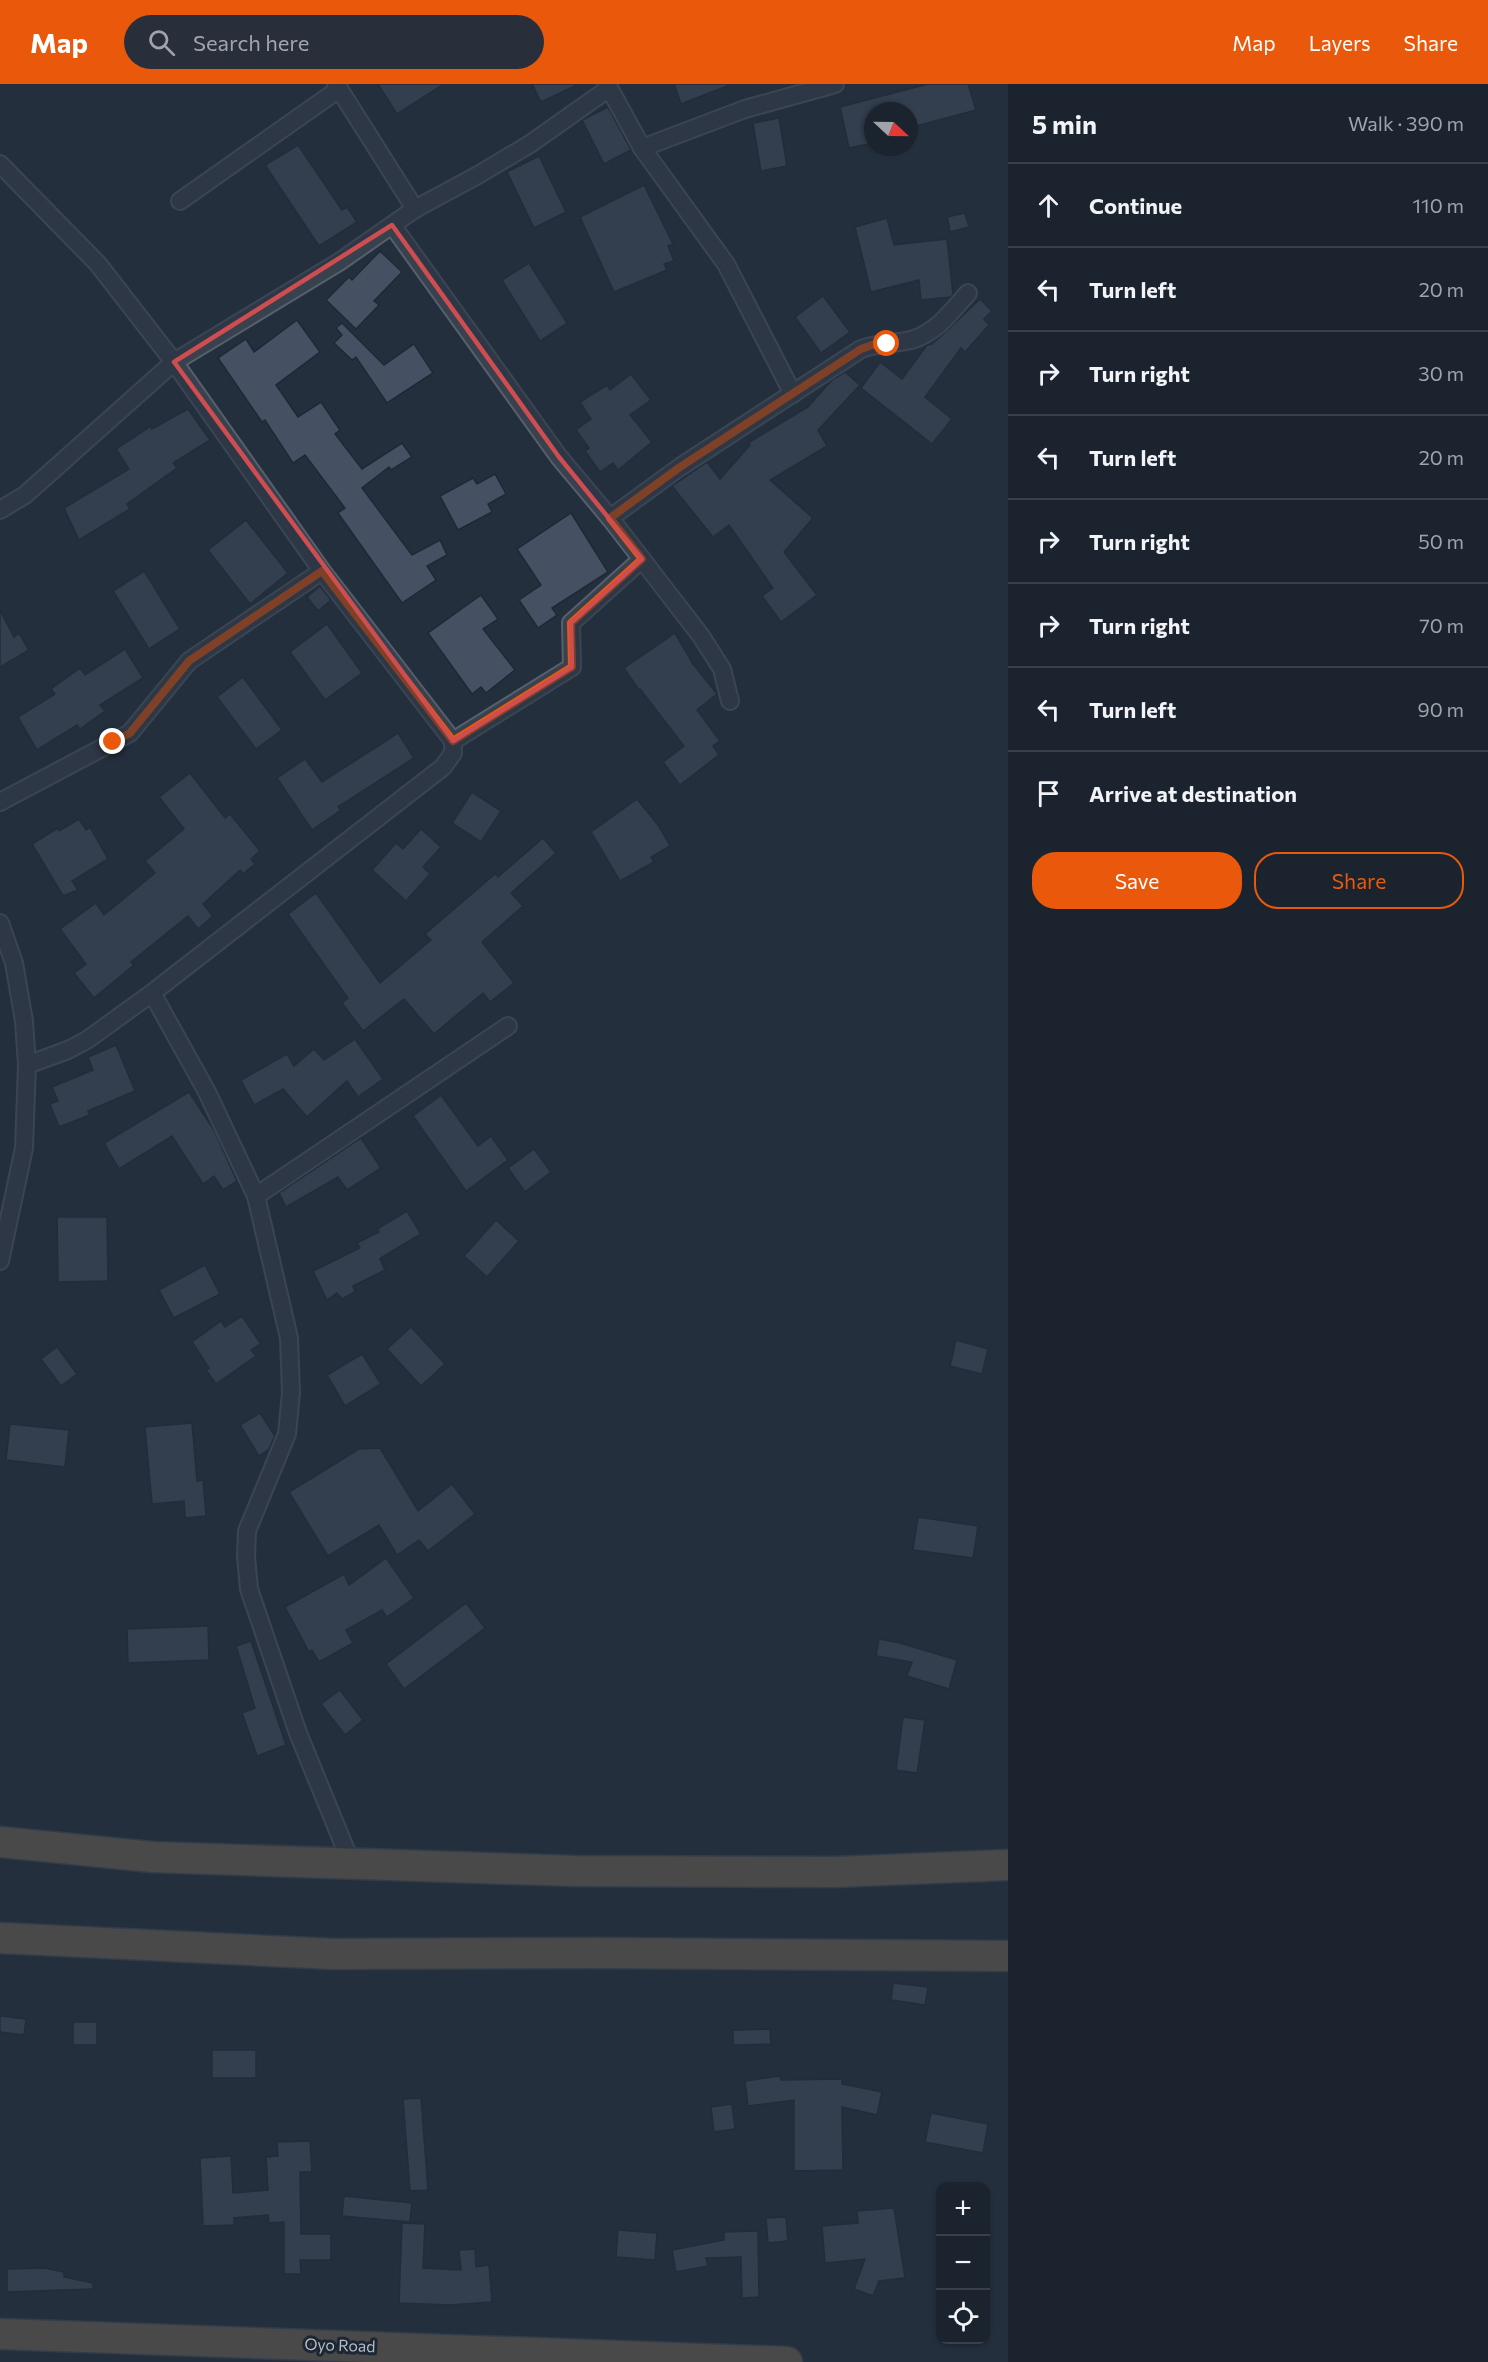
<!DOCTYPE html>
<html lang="en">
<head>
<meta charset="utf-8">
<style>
	body { margin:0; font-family:Commissioner,sans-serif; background:#282f3a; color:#f1f3f6 }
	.controls { position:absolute; right:18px; bottom:18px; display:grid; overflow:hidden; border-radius:12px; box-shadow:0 2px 4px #0004 }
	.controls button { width:54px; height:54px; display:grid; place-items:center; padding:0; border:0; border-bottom:2px solid #39404a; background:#1b232e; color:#f1f3f6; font:30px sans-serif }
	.compass { position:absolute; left:864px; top:18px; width:54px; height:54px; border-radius:50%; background:#1b232e; box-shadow:0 2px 4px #0004; rotate:112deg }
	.stop { position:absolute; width:18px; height:18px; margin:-14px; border:4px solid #ea580c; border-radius:50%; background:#fff }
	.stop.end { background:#ea580c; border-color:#fff; box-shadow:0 2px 6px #0008 }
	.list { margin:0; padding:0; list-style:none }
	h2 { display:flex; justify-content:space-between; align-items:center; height:78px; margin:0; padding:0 24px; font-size:26px }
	h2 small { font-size:20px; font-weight:400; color:#a0a4aa }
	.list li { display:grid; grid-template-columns:39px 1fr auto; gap:18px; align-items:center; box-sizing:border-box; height:84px; padding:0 24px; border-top:2px solid #39404a }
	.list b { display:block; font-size:22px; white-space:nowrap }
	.list em { font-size:20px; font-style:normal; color:#a0a4aa }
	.actions { display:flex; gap:12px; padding:18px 24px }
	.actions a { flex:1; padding:14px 0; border:2px solid #ea580c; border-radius:24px; text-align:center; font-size:21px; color:#ea580c }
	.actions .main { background:#ea580c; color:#fff }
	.icon { flex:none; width:33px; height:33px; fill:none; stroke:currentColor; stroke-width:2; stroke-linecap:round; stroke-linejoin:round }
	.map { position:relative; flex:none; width:1008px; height:2278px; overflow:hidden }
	header { display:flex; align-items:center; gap:36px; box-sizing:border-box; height:84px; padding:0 30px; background:#ea580c; color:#fff }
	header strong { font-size:28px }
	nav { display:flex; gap:33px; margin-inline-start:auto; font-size:21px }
	.search { width:420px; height:54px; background:#282f3a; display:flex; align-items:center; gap:15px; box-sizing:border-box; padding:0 21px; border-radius:33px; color:#a0a4aa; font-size:22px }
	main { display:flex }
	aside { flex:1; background:#1b232e }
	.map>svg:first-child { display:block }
	.building { fill:#455162; stroke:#1f2835; stroke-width:1.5 }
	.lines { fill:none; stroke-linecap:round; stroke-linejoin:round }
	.street-casing { stroke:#565f6c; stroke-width:20 }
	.highway-casing { stroke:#434c59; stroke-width:33 }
	.street { stroke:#38414e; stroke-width:16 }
	.highway { stroke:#746855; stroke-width:30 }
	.route { stroke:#ea580c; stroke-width:8 }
	.marked { fill:none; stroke:#ce4d50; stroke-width:4.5; stroke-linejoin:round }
	.labels { text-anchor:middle; stroke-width:6; stroke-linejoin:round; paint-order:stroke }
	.street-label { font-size:16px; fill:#b4bcc9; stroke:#1d2633 }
</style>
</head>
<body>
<header>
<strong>Map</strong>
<div class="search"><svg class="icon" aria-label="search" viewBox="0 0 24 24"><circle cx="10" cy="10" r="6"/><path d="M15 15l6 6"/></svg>Search here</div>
<nav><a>Map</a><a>Layers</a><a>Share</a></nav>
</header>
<main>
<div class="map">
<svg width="1008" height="2278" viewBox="0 0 1008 2278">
	<rect width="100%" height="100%" fill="#242f3e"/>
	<g class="building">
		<path d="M378,0H444L397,30Z"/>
		<path d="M532,0H579L541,18Z"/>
		<path d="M674,0H730V1L681,20Z"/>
		<path d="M928,0H968L976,26L909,44V27H873V59L849,64L840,23Z"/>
		<path d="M608,23L631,66L604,80L582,36Z"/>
		<path d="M779,34L787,82L761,87L753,39Z"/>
		<path d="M298,61L342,126L347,123L357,138L319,162L265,81Z"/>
		<path d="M539,72L566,128L534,144L507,88Z"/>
		<path d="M644,101L673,160L668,162L674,177L664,180L667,186L614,208L580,133Z"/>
		<path d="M965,129L969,143L950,148L947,133Z"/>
		<path d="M887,134L894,161L947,155L953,210L951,213L921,216L919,196L871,208L855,143Z"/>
		<path d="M380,167L402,188L374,217L379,221L356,245L326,216L349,193L352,196Z"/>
		<path d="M529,179L567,239L540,257L502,196Z"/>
		<path d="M823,212L850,248L821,269L795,233Z"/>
		<path d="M980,215L992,227L984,235L989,241L965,268L961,264L925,313L952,335L932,360L861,304L880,278L902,295L927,261L932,260L942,251Z"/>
		<path d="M297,236L320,268L276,301L298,333L321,318L340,346L335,350L362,385L402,359L412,373L391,386L389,383L362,404L412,471L440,456L447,471L427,482L436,496L402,519L338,429L345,424L305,371L293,379L265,336L262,338L218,274L246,255L254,268Z"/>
		<path d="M342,239L384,281L414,260L433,289L387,319L356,273L352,276L334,259L342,251L336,244Z"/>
		<path d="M845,288L860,301L818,346L827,362L770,396L813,434L784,468L817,511L781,538L762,512L773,504L729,441L713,453L672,402L707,378L720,395L750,361L748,359L808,323L832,296Z"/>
		<path d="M631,290L651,316L630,331L652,358L618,386L613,379L600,388L585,367L589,364L576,346L591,335L580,318L607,301L610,306Z"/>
		<path d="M188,325L210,356L173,379L177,384L127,420L130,425L79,456L64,424L129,385L116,365L151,342L152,345Z"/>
		<path d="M495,390L506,410L488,420L492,428L458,446L440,412L473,394L477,400Z"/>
		<path d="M571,429L608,488L552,524L557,531L538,544L519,516L541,501L517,465Z"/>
		<path d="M246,436L288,489L250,520L208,466Z"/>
		<path d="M144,487L180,545L149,565L113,507Z"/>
		<path d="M320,502L331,516L318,527L307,513Z"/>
		<path d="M481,511L498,535L483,545L515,586L486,609L481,603L472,610L428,549Z"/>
		<path d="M0,526L14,553L19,549L29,566L0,583Z"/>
		<path d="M327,540L362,589L325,616L290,568Z"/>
		<path d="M675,549L693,580L717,610L697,626L720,657L713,662L719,671L680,701L663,678L684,662L640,605L639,606L624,584Z"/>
		<path d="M125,565L143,594L100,621L105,627L80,645L77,641L37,666L18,633L55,610L51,605L80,584L85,591Z"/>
		<path d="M243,593L282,646L256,665L217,613Z"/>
		<path d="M398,649L414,674L338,723L341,726L312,746L277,694L305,675L322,698Z"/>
		<path d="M190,689L225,734L230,730L260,767L251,775L255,780L243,790L240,786L203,820L213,832L198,845L188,832L131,878L134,881L94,914L74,889L86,880L60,845L96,819L104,831L155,789L145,777L184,745L159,713Z"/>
		<path d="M472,708L501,727L481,758L452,739Z"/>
		<path d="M637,715L658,741L670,762L651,773L654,778L620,797L591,748Z"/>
		<path d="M79,735L86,746L90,743L108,775L72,797L78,806L63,812L32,760L58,744L59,747Z"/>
		<path d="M421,745L441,763L423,783L430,790L406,817L372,786L396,759L403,765Z"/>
		<path d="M543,754L556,769L511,809L523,822L482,858L514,899L490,918L483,909L434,950L404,915L363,947L342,919L348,914L288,830L316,809L380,899L431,856L425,850L495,790L498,793Z"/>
		<path d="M355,955L383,995L358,1013L347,997L307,1033L283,1005L254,1021L241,996L287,970L294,982L314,965L324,976Z"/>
		<path d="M116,961L135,1007L88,1027L90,1031L59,1043L50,1020L58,1017L52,1003L93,986L88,973Z"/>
		<path d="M189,1008L214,1046L237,1097L223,1106L214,1092L203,1100L172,1052L119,1085L104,1059Z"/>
		<path d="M441,1011L478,1062L491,1052L508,1076L466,1107L413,1032Z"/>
		<path d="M361,1054L381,1084L347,1106L338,1093L286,1123L279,1109Z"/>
		<path d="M534,1065L551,1088L525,1108L508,1084Z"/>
		<path d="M407,1127L421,1150L382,1173L380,1175L385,1186L353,1202L355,1208L342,1215L337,1209L327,1216L313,1187L360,1164L357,1159L379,1148L377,1145Z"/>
		<path d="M57,1133H107L108,1197L58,1198Z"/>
		<path d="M496,1136L519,1157L487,1193L464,1172Z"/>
		<path d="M205,1181L220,1210L174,1234L159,1206Z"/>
		<path d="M242,1232L261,1260L251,1266L256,1272L216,1300L206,1286L209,1284L192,1258L221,1237L225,1243Z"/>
		<path d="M411,1243L445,1280L421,1302L387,1265Z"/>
		<path d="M956,1256L988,1265L982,1290L950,1282Z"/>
		<path d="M57,1263L77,1290L61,1302L41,1275Z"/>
		<path d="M362,1270L381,1300L345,1322L327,1291Z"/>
		<path d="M260,1329L275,1352L269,1365L259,1372L240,1341Z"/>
		<path d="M192,1339L197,1397L203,1396L206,1432L185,1434L184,1417L152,1420L145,1343Z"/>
		<path d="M10,1340L69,1346L65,1383L6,1376Z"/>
		<path d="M380,1364L418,1427L452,1400L475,1430L428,1467L419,1456L397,1471L379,1441L328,1472L289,1408L359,1365Z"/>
		<path d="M918,1433L978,1442L973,1474L913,1466Z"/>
		<path d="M386,1474L414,1514L387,1533L382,1526L346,1546L353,1559L319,1578L312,1566L309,1568L285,1523L344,1490L349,1501Z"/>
		<path d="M466,1519L485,1544L404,1605L386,1580Z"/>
		<path d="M208,1542L209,1576L128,1579L127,1545Z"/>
		<path d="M879,1555L900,1559L957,1576L949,1605L907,1592L912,1578L876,1572Z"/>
		<path d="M251,1557L286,1661L257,1672L242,1629L255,1624L236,1562Z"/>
		<path d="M340,1606L363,1636L345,1651L321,1620Z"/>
		<path d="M903,1633L925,1636L917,1689L896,1686Z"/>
		<path d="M893,1899L928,1903L925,1921L891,1916Z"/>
		<path d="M0,1932L26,1935L24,1951L0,1948Z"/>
		<rect x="73" y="1938" width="24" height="23"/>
		<path d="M770,1945L771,1960L733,1961V1946Z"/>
		<rect x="212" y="1966" width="44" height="28"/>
		<path d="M780,1992L781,1996L842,1995V2000L882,2008L877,2031L842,2023L843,2086L794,2087V2016L748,2022L745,1997Z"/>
		<path d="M421,2014L428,2106L410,2107L403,2015Z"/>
		<path d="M732,2020L735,2045L714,2048L711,2023Z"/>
		<path d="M931,2029L988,2040L983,2069L925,2058Z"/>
		<path d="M310,2057L312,2088H300L301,2150H331V2176H300L301,2190H284V2138L269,2139L268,2131L234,2134V2141L203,2142L200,2074L231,2072L233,2109L268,2106L266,2073L278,2072L277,2058Z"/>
		<path d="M344,2112L412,2119L410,2138L342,2132Z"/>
		<path d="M894,2124L905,2194L879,2197L873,2212L854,2205L865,2175L825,2179L822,2142L858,2139L857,2127Z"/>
		<path d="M786,2133L788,2157L768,2159L766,2134Z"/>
		<path d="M402,2139L425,2140L423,2184L461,2186L459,2166L475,2165L476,2183L489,2181L492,2218L450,2221L399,2219Z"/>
		<path d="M618,2146L657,2149L655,2176L616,2173Z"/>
		<path d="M758,2147L759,2213L742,2214L741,2173L706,2174L708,2182L676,2188L672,2166L724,2156V2148Z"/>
		<path d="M44,2184L64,2188V2193L93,2199V2205L7,2208V2185Z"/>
	</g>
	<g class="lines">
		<g class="street-casing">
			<g id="street">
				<path d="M336,0L415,125"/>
				<path d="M607,0L642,64L726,180L793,310"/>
				<path d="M642,64L745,25L835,0"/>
				<path d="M0,80L98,180L174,278L322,487L453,657V669L443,683L152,909L87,956L68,966L27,981"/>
				<path d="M180,117L339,5"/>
				<path d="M392,141L559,373L610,434L701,552L722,585L730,617"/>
				<path d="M0,426L25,411L174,278L339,178L415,125L478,91L530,60L608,5"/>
				<path d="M610,434L680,383L861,265C877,259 894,260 911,256C936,249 951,228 968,209"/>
				<path d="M453,657L572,583L571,539L642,475"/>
				<path d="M0,718L130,649L189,577L322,487"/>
				<path d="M0,839L14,879L24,937L27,981L24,1064L0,1177"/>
				<path d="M152,909L207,1008L256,1112L289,1254L291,1309L287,1350L247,1447L246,1472L249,1505L298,1649L352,1781"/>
				<path d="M256,1112L508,942"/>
			</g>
		</g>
		<g class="highway-casing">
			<g id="highway">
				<path d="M0,1758L152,1773L574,1787L835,1788L1008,1781"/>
				<path d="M0,1854L333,1870L601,1869L1008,1872"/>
				<path d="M0,2250L787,2278"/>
			</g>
		</g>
		<use href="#street" class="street"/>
		<use href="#highway" class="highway"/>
	</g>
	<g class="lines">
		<path class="route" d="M113,658L130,649L189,577L322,487L453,657L572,583L571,539L642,475L610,434L680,383L861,265L872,261L887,260"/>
	</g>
	<path d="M0 0H1008V2278H0ZM392,141L559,373L642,475L571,539L572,583L453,657L174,278Z" fill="#242f3e" fill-opacity=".55" fill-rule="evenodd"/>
	<path class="marked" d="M392,141L559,373L642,475L571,539L572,583L453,657L174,278Z"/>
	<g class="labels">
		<g class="street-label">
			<text transform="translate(340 2261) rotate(2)" y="6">Oyo Road</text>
		</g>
	</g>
</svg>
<div class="controls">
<button>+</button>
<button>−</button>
<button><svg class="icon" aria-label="locate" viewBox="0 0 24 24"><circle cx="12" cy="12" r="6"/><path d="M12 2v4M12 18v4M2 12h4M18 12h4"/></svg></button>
</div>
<svg class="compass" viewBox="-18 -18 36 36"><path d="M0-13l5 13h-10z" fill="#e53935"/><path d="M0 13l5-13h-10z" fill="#a0a4aa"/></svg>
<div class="stop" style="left:887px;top:260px"></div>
<div class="stop end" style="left:113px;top:658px"></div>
</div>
<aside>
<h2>5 min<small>Walk · 390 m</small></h2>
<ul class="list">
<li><svg class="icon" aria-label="ahead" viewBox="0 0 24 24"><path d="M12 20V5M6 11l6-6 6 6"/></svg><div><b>Continue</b></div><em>110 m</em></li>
<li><svg class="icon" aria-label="left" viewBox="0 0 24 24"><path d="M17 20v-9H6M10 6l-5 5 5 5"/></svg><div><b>Turn left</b></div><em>20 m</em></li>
<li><svg class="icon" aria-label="right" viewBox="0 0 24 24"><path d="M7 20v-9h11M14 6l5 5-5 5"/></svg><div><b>Turn right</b></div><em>30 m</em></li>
<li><svg class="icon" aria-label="left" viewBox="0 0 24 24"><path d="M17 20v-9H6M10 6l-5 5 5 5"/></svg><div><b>Turn left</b></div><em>20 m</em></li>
<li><svg class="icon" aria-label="right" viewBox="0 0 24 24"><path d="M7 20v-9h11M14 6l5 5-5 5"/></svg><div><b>Turn right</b></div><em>50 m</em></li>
<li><svg class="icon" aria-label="right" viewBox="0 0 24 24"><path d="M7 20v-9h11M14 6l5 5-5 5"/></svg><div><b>Turn right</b></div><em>70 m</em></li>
<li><svg class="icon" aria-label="left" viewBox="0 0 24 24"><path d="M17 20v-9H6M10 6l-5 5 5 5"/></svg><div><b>Turn left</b></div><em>90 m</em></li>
<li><svg class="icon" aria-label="arrive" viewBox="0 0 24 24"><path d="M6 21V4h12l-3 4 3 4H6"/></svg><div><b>Arrive at destination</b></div></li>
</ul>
<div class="actions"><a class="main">Save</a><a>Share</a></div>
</aside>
</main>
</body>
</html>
